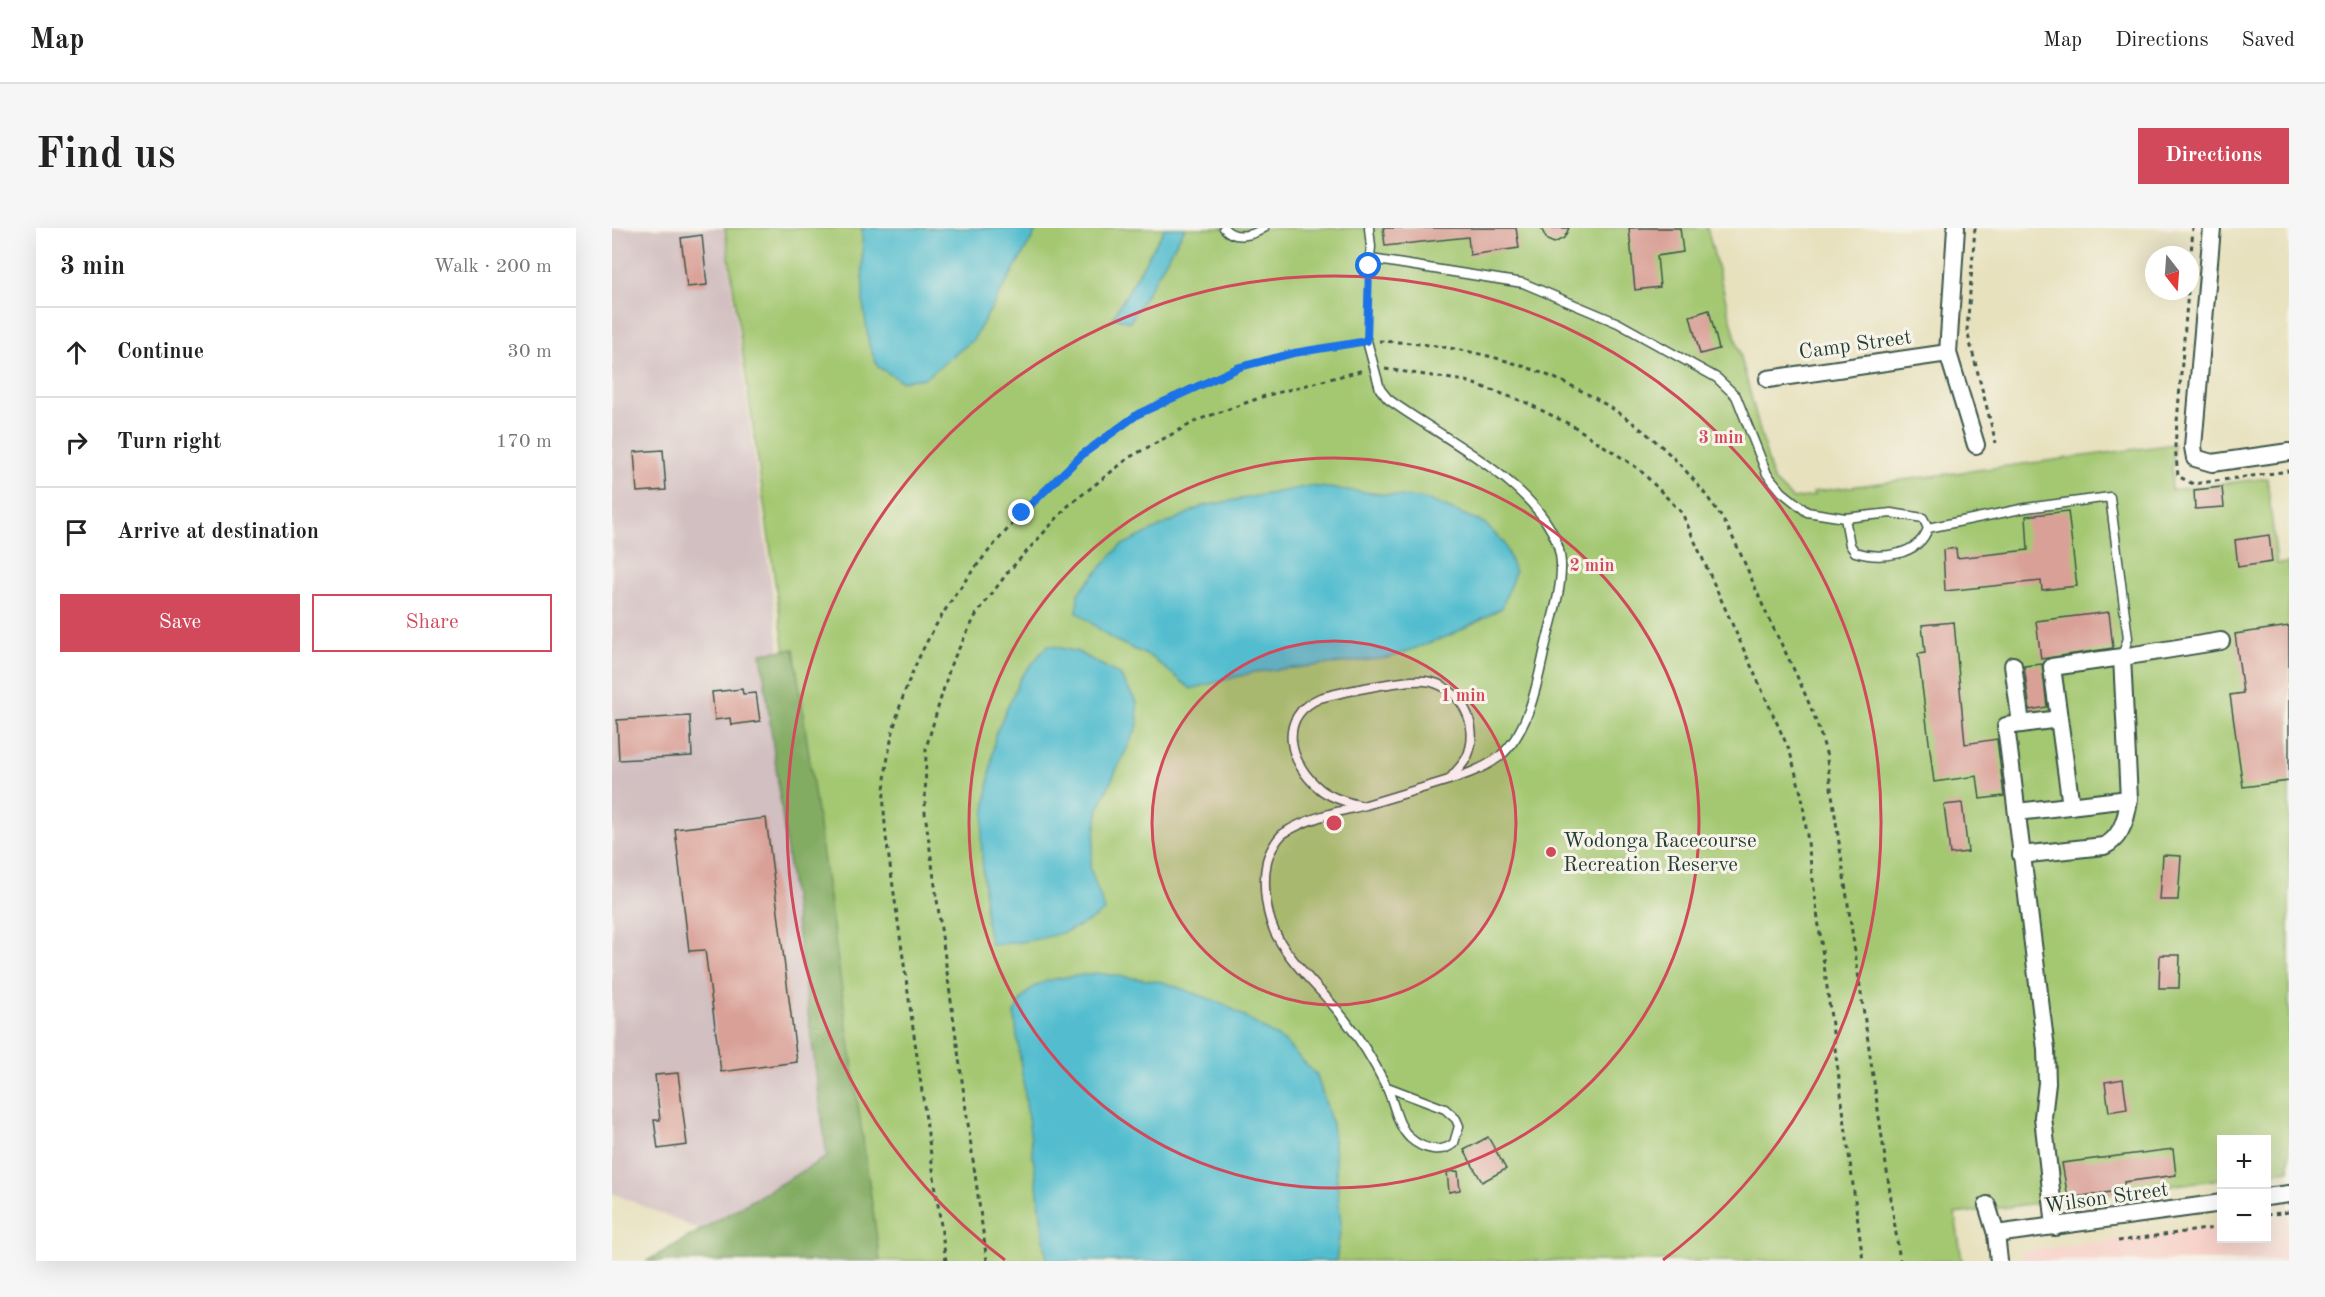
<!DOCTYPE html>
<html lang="en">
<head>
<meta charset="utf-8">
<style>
	body { margin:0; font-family:"Old Standard TT",serif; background:#f6f6f6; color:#222 }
	.controls { position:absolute; right:18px; bottom:18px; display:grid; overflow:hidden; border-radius:0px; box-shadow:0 6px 24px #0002 }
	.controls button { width:54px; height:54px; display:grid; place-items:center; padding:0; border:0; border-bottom:2px solid #e0e0e0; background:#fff; color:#222; font:30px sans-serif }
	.compass { position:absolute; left:1533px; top:18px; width:54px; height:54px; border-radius:50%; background:#fff; box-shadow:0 6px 24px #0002; rotate:163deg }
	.stop { position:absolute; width:18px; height:18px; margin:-14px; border:4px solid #1a73e8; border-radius:50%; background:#fff }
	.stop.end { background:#1a73e8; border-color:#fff; box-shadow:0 2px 6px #0008 }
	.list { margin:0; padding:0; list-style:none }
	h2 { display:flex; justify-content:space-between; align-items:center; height:78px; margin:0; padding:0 24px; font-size:26px }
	h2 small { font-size:20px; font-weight:400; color:#767676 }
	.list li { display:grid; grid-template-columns:39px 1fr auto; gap:18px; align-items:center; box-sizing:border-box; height:90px; padding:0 24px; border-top:2px solid #e0e0e0 }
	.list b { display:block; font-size:22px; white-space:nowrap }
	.list em { font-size:20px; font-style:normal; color:#767676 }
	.actions { display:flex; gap:12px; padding:18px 24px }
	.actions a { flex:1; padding:14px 0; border:2px solid #d1495b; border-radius:0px; text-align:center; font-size:21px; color:#d1495b }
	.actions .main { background:#d1495b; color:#fff }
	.icon { flex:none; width:33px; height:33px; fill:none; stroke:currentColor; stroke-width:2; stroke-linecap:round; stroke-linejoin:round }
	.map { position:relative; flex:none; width:1677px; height:1033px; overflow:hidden; border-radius:0px }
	header { display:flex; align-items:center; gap:36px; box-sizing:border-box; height:84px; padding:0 30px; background:#fff; border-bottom:2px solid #e0e0e0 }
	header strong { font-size:28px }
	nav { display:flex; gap:33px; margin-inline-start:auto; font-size:21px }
	.intro { display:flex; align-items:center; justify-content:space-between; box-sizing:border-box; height:144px; padding:0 36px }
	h1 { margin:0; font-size:42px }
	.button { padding:15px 27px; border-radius:0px; background:#d1495b; color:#fff; font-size:21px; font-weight:700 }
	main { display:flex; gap:36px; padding:0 36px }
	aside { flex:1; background:#fff; border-radius:0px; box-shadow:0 6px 24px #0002 }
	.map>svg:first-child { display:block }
	.built { fill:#f7d1c9 }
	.industrial { fill:#d2bfc1 }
	.green { fill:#a4c872; stroke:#628253; stroke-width:1.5 }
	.forest { fill:#83ac64; stroke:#51744c; stroke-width:1.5 }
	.water { fill:#53bdcf; stroke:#397d82; stroke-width:1.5 }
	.building { fill:#d9a097 }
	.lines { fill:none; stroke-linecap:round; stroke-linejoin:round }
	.lane-casing { stroke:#3d5649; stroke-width:11 }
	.street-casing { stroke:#3d5649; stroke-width:20 }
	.path { stroke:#3d5649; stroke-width:3; stroke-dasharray:4.5 4.5; stroke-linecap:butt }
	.lane { stroke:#fff; stroke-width:8 }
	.street { stroke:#fff; stroke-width:16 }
	.route { stroke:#1a73e8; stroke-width:8 }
	.ring { fill:none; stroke:#d1495b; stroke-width:3 }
	.poi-dot { fill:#d1495b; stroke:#f7f3e8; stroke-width:2 }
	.labels { text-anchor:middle; stroke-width:6; stroke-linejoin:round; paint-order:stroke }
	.street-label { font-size:21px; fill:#1f3d34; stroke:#f7f3e8 }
	.poi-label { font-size:21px; fill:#1f3d34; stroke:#f7f3e8; text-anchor:start }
	.centre { fill:#d1495b; stroke:#f7f3e8; stroke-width:3 }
	.ring-label { font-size:18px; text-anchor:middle; font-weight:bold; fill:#d1495b; stroke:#f7f3e8; stroke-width:6; stroke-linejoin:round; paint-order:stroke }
</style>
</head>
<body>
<header>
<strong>Map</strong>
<nav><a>Map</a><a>Directions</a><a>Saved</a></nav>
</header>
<div class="intro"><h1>Find us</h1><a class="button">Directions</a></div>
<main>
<aside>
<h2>3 min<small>Walk · 200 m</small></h2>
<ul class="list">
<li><svg class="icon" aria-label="ahead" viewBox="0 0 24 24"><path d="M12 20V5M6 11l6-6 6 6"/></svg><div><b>Continue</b></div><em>30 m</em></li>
<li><svg class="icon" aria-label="right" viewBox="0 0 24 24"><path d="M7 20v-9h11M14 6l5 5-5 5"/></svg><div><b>Turn right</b></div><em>170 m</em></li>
<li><svg class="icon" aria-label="arrive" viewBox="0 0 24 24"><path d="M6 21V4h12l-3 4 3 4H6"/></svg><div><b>Arrive at destination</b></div></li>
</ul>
<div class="actions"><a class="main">Save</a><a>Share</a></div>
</aside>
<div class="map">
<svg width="1677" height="1033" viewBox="0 0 1677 1033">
	<rect width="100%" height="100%" fill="#f7f3e8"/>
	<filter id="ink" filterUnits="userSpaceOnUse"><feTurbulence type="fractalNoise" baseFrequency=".0167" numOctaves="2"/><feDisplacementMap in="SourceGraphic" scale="12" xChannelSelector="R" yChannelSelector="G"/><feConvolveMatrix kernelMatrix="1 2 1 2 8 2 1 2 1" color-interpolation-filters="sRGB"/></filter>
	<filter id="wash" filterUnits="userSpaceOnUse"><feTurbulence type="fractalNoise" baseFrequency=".008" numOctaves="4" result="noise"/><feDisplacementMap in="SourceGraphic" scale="24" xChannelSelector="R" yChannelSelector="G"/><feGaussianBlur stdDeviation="1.35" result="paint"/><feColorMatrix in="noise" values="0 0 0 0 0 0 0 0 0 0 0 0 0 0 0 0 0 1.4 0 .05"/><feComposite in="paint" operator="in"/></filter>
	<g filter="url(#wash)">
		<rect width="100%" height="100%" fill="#e7e1be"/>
		<path class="built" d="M1677,988V1033H1411L1410,1024L1609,997L1610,1010H1654L1655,991Z"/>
		<path class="industrial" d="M0,0H112L239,961L102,1008L0,965Z"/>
		<path class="green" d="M113,0H1095L1161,252L1181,271L1202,268L1201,264L1562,216L1559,262L1655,250L1665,336L1677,335V942L1655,945L1654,912H1610L1609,951L1343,986L1350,1033H259Z"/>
		<path class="forest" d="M182,421L268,1033H35L215,929L149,425Z"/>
		<g class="water">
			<path d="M250,0H426L361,112L313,150L289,153L266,139L257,117L251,75Z"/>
			<path d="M553,0H573L518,94L501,89Z"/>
			<path d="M698,258L814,271L872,295L892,315L903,344L890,380L839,407L777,430L643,444L579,461L539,429L500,411L465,384L466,365L508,318L591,278Z"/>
			<path d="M436,417L466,424L508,447L525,475L526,497L487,579L478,640L493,682C462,708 417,714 379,717L374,693L369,612L383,507L409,449Z"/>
			<path d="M484,745L551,754L612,776L672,813L705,848L720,896L729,996L724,1033H435L402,785C419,746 445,752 484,745Z"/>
		</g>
		<g id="blocks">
			<g class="building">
				<path d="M771,0H904L907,20L858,27L856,9L773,18Z"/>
				<path d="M929,0H957L952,10L942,15L935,12Z"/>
				<path d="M1017,0H1068L1071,24L1045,28L1048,59L1023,62Z"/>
				<path d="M90,7L95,57L75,59L69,10Z"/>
				<path d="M1097,82L1107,121L1088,126L1078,88Z"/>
				<path d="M51,222L54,262L25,264L22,224Z"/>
				<path d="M1610,259L1612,279L1583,281L1582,262Z"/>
				<path d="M1456,283L1465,358L1430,362L1429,353L1333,363L1331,322L1344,320L1345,330L1416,322L1414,288Z"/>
				<path d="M1657,307L1660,334L1626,339L1623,312Z"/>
				<path d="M1497,384L1501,420L1429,431L1424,393Z"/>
				<path d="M1342,394L1353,516L1385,511L1392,568L1368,571L1365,548L1322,554L1306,426L1313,425L1310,397Z"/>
				<path d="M1677,398V553L1631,559L1618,467L1631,465L1623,406Z"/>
				<path d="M1430,436L1435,479L1418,482L1412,438Z"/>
				<path d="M130,461L131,466L144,465L148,493L119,497L118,490L103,492L100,464Z"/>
				<path d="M78,488L80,528L7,532L5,492Z"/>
				<path d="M1350,575L1356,624L1338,626L1332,577Z"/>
				<path d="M154,590L185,834L109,844L93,722L77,723L63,601Z"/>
				<path d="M1551,627L1569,628L1566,672H1548Z"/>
				<path d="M1548,727H1568L1567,760H1547Z"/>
				<path d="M66,845L75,917L46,921L42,892H48L43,847Z"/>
				<path d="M1511,851L1515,881L1497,884L1493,854Z"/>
				<path d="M876,909L894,941L870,954L852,922Z"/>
				<path d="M1561,921L1564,947L1512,954L1513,962L1456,970L1450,935Z"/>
				<path d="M846,943L848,962L837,964L835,944Z"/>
			</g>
		</g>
	</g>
	<g filter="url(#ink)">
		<use href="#blocks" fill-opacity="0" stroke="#3d5649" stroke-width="1.5"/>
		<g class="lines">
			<g class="lane-casing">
				<g id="lane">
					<path d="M612,0C622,12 640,8 652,0"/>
					<path d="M757,0L759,19L757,37"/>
					<path d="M759,31L911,55L1006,95L1105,150L1124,168L1155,246L1170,264L1195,284L1233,290L1279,285L1311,290L1316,300L1414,280L1498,269L1516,410L1510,429"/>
					<path d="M755,113L768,161L776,171C826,209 945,263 949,335C950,363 939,393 933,420C925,456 917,504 887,529C870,542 847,549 827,555C803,562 778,570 754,577C726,584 697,589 672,605C665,610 657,625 655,633C650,656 654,691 667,712C684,741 713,765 733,792C748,811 762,834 773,856C783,874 783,895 798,910C810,921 830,926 842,915L847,898L844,891L833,881L775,859"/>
					<path d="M1233,290L1238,317L1243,324C1268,332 1307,328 1316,300"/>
					<path d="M747,577C734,574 719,570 708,561C677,536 664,489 708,470C729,464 793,451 813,453C847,456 870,497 855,529C851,537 843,544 838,551"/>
				</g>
			</g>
			<g class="street-casing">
				<g id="street">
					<path d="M1344,0L1336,125L1364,217"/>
					<path d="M1600,0L1581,219L1583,230L1600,235L1677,224"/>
					<path d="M1156,151L1336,125"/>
					<path d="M1401,437L1409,496"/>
					<path d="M1459,578L1440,439L1510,429"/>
					<path d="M1405,584L1517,571"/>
					<path d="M1409,627L1492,618C1510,610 1515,589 1517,571L1510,429L1609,413"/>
					<path d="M1654,969L1677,966"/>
					<path d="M1375,977L1384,1006L1387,1033"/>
					<path d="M1443,999L1431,889L1435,855L1434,821L1394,498L1447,491"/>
					<path d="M1384,1006L1610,975"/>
				</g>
			</g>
			<g class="path">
				<path d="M1363,0L1355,103L1384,215"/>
				<path d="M1578,39L1581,0"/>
				<path d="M1576,63L1563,218L1566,248L1581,256L1677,243"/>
				<path d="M755,102L757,48"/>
				<path d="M767,113C903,118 1028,169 1106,284C1125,312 1141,356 1155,387C1177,432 1201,476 1214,525L1288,1033"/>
				<path d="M773,141L854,153L913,174L963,199L1027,241L1070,285L1178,524L1190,569L1251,1033"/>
				<path d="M1654,987L1677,984"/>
				<path d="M1506,1013L1610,999"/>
				<path d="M334,1033L274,609C273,594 271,578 272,564C280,441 347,346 433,263C462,235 492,206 527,185C558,168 593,153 626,140C663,125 706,121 746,114"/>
				<path d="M375,1033L313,585L314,520L339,436L364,387L396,344L456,278L518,229L586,192L653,168L752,142"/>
			</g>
			<use href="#lane" class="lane"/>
			<use href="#street" class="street"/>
		</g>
	</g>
	<g class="lines" filter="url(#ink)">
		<path class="route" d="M410,285L471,226L526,186L628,139L682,125L755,113L757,38"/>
	</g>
	<circle cx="722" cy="595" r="182" fill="#d1495b" fill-opacity=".12"/>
	<g class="ring">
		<circle cx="722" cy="595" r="182"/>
		<circle cx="722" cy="595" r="365"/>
		<path d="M393 1032A547 547 0 1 1 1051 1032"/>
	</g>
	<circle class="poi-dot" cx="939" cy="624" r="6"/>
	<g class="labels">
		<g class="street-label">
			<text transform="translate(1243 116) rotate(-8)" y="7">Camp Street</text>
			<text transform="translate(1494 969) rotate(-8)" y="7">Wilson Street</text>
		</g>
		<g class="poi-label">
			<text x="951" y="619">Wodonga Racecourse<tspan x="951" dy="24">Recreation Reserve</tspan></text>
		</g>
	</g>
	<circle cx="722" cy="595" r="9" class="centre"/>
	<g class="ring-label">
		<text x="1109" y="215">3 min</text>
		<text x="980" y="343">2 min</text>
		<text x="851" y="473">1 min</text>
	</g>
</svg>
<div class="controls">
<button>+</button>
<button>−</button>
</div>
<svg class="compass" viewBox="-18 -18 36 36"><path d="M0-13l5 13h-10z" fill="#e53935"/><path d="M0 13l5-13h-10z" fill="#767676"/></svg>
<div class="stop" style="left:757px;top:38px"></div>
<div class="stop end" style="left:410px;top:285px"></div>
</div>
</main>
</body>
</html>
